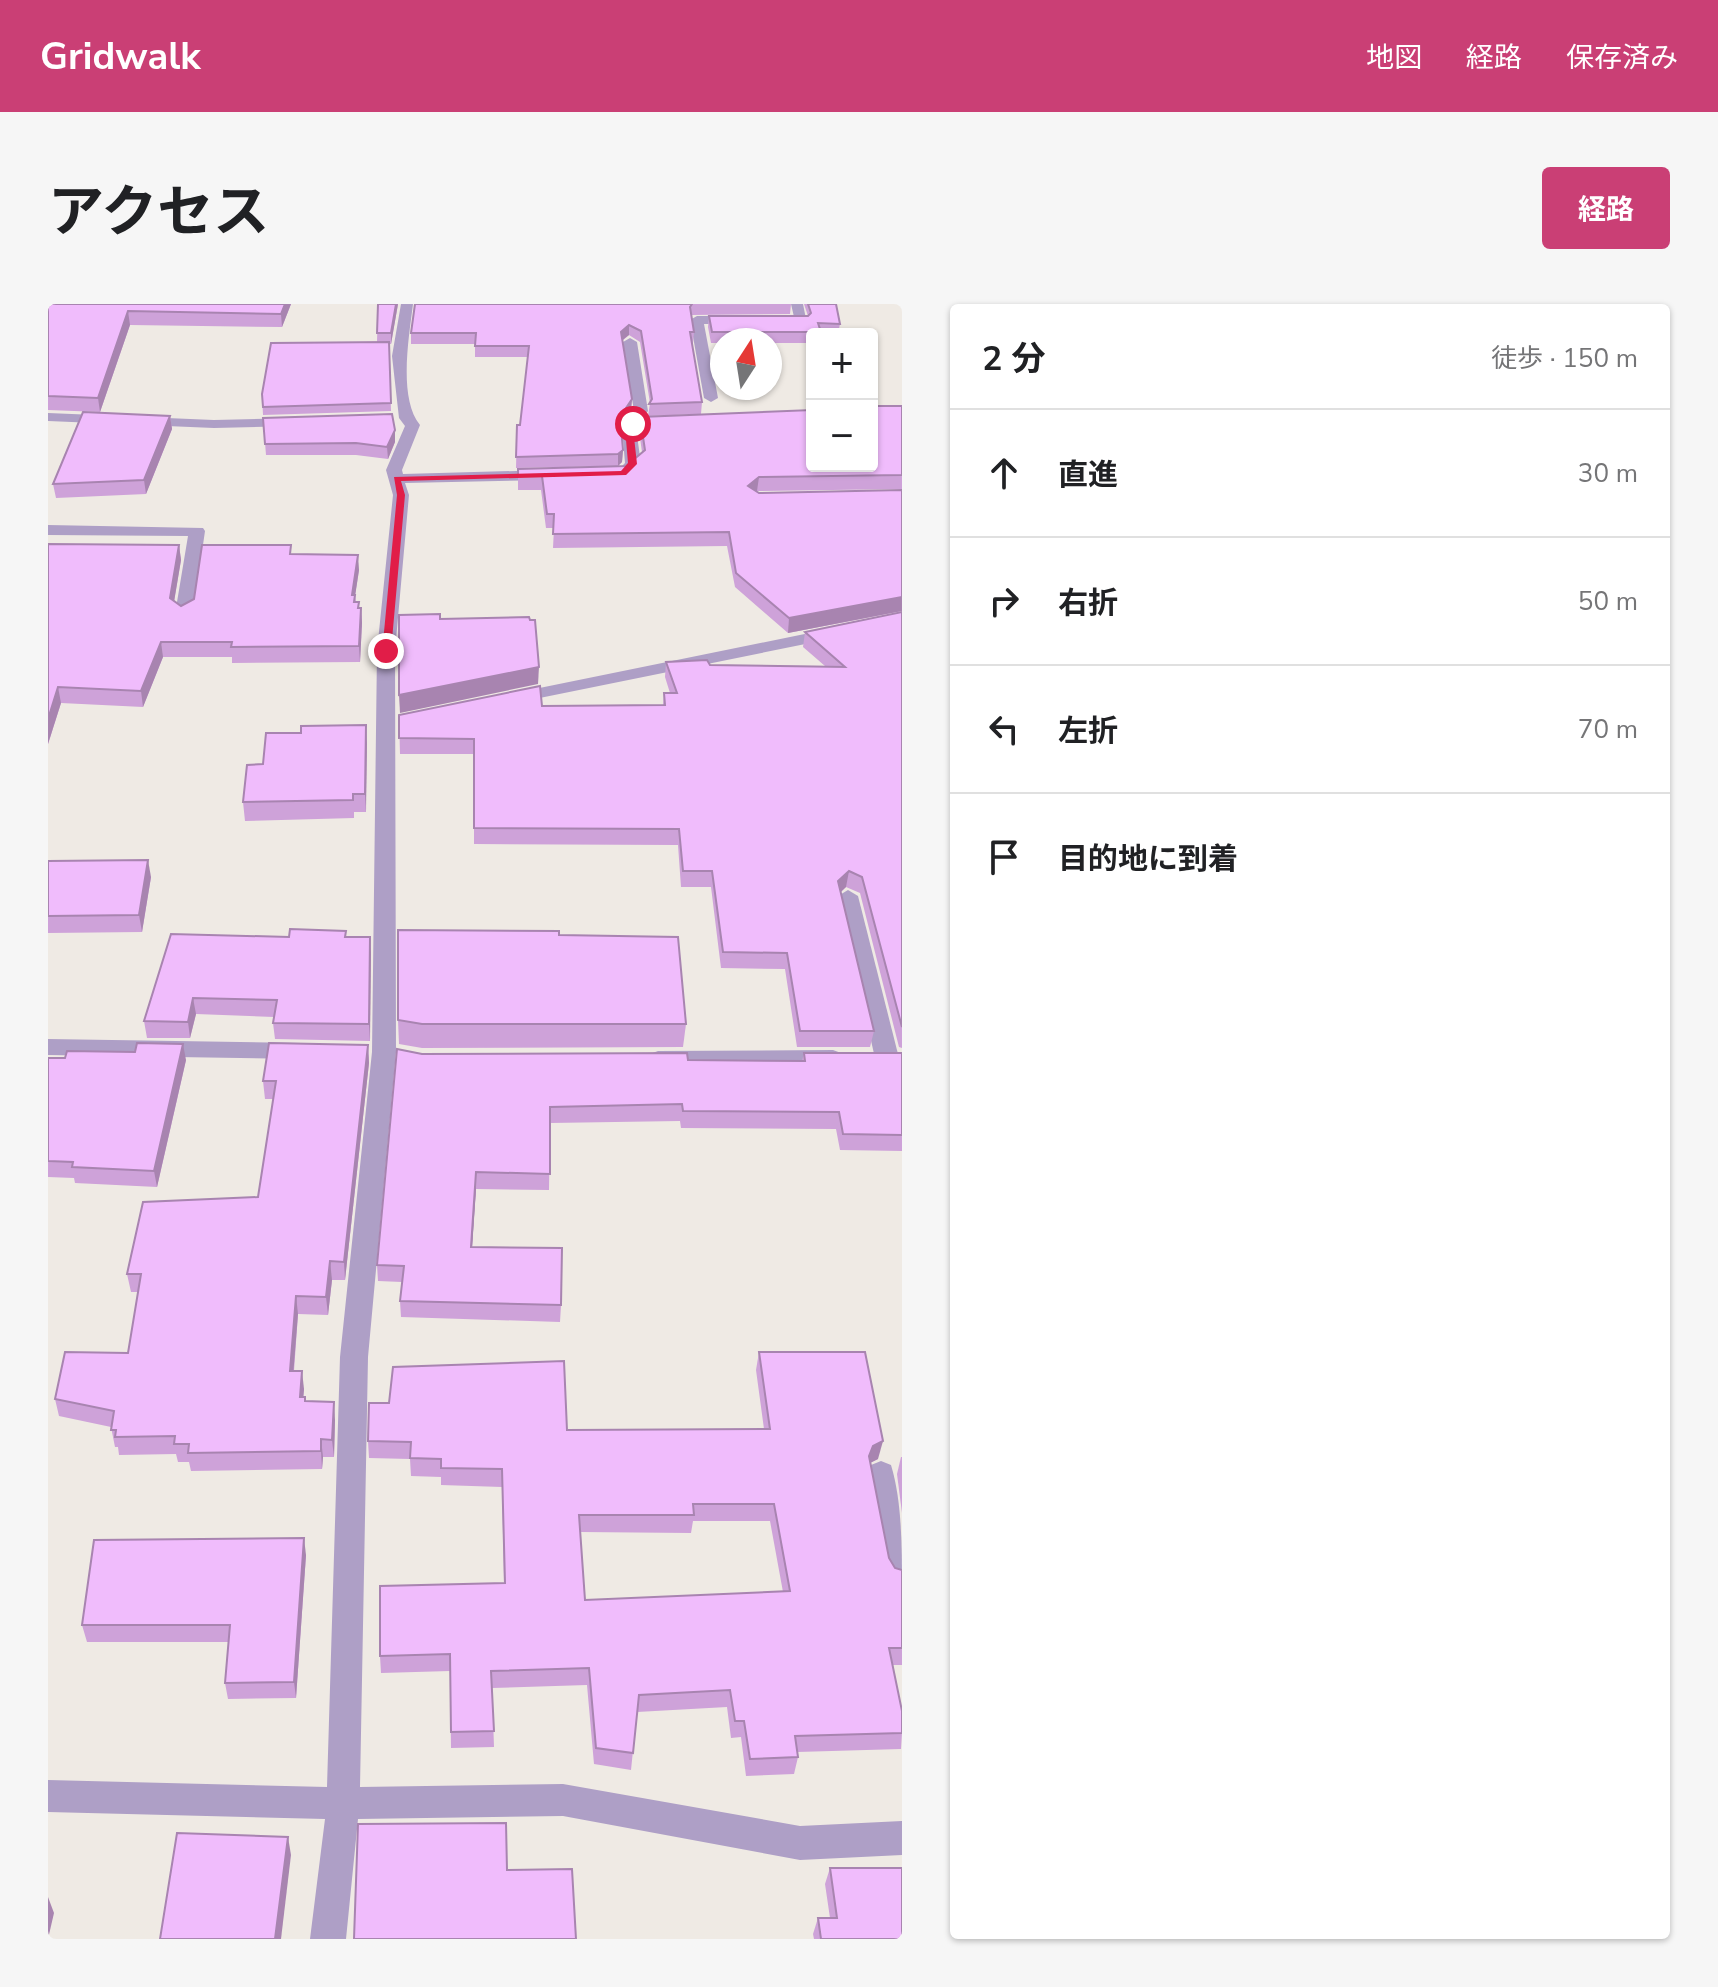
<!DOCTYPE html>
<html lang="ja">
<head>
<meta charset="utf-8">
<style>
	body { margin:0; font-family:"Nunito Sans","Noto Sans JP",sans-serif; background:#f6f6f6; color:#202124 }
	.controls { position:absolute; right:24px; top:24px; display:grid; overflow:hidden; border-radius:8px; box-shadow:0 2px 6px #0004 }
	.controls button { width:72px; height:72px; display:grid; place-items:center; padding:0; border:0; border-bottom:2px solid #e0e0e0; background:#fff; color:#202124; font:40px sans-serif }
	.compass { position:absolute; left:662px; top:24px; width:72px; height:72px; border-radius:50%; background:#fff; box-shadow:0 2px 6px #0004; rotate:12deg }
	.stop { position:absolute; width:24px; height:24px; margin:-18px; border:6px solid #e11d48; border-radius:50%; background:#fff }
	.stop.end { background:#e11d48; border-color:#fff; box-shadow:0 2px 8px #0008 }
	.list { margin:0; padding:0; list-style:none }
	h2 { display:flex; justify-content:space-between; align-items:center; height:104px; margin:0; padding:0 32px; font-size:34px }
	h2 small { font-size:26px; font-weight:400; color:#757577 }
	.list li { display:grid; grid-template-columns:52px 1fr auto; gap:24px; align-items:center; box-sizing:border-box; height:128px; padding:0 32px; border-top:2px solid #e0e0e0 }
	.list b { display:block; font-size:30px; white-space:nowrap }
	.list em { font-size:26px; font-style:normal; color:#757577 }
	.icon { flex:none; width:44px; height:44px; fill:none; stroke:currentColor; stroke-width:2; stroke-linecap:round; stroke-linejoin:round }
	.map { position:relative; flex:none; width:854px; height:1635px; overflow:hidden; border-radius:8px }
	header { display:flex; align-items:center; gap:48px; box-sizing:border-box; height:112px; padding:0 40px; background:#ca3f75; color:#fff }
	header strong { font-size:38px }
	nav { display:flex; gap:44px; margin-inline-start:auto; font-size:28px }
	.intro { display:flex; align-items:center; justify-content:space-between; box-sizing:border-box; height:192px; padding:0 48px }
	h1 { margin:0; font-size:56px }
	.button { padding:20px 36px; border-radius:8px; background:#ca3f75; color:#fff; font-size:28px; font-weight:700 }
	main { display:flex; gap:48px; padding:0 48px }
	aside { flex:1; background:#fff; border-radius:8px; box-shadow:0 2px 6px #0004 }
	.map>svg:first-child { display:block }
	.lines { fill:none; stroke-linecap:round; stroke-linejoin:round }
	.street { fill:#ae9fc6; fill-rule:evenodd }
	.wall { fill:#cea2d9; fill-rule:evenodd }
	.shaded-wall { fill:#a884b0 }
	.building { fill:#f0bcfc; stroke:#a884b0; stroke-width:2; fill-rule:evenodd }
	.route { fill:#e11d48 }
</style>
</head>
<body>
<header>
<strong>Gridwalk</strong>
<nav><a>地図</a><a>経路</a><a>保存済み</a></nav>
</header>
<div class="intro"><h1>アクセス</h1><a class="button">経路</a></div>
<main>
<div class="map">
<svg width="854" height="1635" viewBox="0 0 854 1635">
	<rect width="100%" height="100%" fill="#efeae4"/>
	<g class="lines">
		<g class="street">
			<path d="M353,0H365C361,33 350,94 372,121L354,166L355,170L502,166L510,171L502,176L357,179L361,191L347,347L348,748L320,1053L312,1483L515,1480L752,1522L854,1517V1551L752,1556L515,1512L310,1515L298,1635H262L277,1515L0,1508V1476L279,1483L292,1053L324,748L329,347L345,191L338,166L357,122L351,114L344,52Z"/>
			<path d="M743,0H755L759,20H723V14L746,13Z"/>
			<path d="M649,12H691L698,16L691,20H656L670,94L663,98L656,94L642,16Z"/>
			<path d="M582,34L589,38L600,107L588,124L593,160C582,173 570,177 554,173V167L571,165L577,159L574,124L586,107L575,38Z"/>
			<path d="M0,109L166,116L245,114L252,118L245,122L166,124L0,117Z"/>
			<path d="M0,221L155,224L157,227L145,310L136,315L127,310L140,232L0,231Z"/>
			<path d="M786,324L795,329L792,333L462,400L453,395L462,390Z"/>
			<path d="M800,586L810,592L851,754L847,759H831L827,754L790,592Z"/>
			<path d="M0,735L254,739L262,742L266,747L262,752L254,755L0,751Z"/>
			<path d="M785,746L793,749L797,754L793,759L610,763L602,760L598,755L602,750L610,747Z"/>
			<path d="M833,1157L843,1161C854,1197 854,1244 854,1283L843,1279L839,1270L819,1169L823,1161Z"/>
		</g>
	</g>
	<g class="wall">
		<path d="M0,0H243L234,23L82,21L52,108L0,106Z"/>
		<path d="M330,0H350L343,40H341L343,107L215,111L214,90L329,38Z"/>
		<path d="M367,0H743L742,10L643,11L646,28L645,39H644L654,98L653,110L600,112L602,99L592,38L581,31L574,37L584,95L583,106L572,122L575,146L574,158L570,162L468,164L469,121H472L480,53H427V40H363V29Z"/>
		<path d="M756,0H788L792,20L790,30H764V39H722V36H674V39H663L660,23L661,12H760Z"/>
		<path d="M854,102V185L708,187L711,189L854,186V307L740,329L687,283L679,242L505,244L506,224H498L493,186H470V165L578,162L594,148L591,127L592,113Z"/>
		<path d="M122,112L124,125L98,190L8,194L5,180Z"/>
		<path d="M215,114L347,138L340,155L308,151H218Z"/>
		<path d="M0,240L131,241L133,256L126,297L133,302L244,250L311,266L307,291L308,298L311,304H313L314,319L312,358L184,359V353H115L95,403L13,399L0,440Z"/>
		<path d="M854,308V744L851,743L812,589L798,583L793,588L826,727L822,743H749L737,665L673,664L663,583H633L630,541L426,540V450H352L351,411L494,402L615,401L616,389H622L617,373L618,358L662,361L777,362L755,343L757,328Z"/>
		<path d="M318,421V508H306V514L197,517L195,498L215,460L253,429Z"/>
		<path d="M0,557L103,573L94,628L0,629Z"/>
		<path d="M298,627V633H322V737L227,735L225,719L226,713L148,710L142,734H99L96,717L241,633Z"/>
		<path d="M511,631L638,720L635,743L374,744L351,740L350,716Z"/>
		<path d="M320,741L321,759L297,976H284L280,1011L250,1010L246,1067L256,1085L255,1093L258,1097L287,1116L286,1153H275L274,1165L143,1167L141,1158H130L128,1150L71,1151L70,1143H67L63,1123L11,1112L7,1095L80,1049L90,988H83L79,970L210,893L225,795H217L215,777Z"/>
		<path d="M756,749H854V847L792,846L788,825L633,824L632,817L502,819L501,886L428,885L424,943L513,1001L512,1018L353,1013L352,997L354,978L330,977L329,961L374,750L640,756L754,757Z"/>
		<path d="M0,754L138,756L109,883L27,879L26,874L0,873Z"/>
		<path d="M711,1048L830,1155L822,1159L841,1254L847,1264L854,1266V1361H844L854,1429L853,1445L749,1448L750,1453L746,1470L698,1472L693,1433L683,1434L679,1403L589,1408L583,1466L546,1460L539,1381L444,1384L446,1443L403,1444L402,1367L333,1369L332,1352L456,1279L454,1183L393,1181V1173L363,1172L362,1155L321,1154L320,1137L519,1126L716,1125L708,1066ZM645,1217H722L735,1288L537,1296L532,1228L643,1229Z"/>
		<path d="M853,1153H854V1209L849,1170Z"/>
		<path d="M258,1251L248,1394L180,1395L177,1379L181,1338H39L34,1321Z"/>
		<path d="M782,1564L854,1635H766L765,1630L770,1614H782L777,1580Z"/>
	</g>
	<g class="shaded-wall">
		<path d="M237,0H243L234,23L233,10Z"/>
		<path d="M348,0H350L343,40V29Z"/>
		<path d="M80,7L82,21L52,108L50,94Z"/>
		<path d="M581,21V31L572,38L573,28Z"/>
		<path d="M584,95L583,106L571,124L572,113Z"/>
		<path d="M122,112L124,125L98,190L96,176Z"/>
		<path d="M347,126V138L340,155L339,143Z"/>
		<path d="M575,146L574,158L570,162V150Z"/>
		<path d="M711,173L709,187L698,196L700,182Z"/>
		<path d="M131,241L133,256L124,310L122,294Z"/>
		<path d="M310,251L311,266L305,306L304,291Z"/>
		<path d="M854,293V307L740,329L741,314Z"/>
		<path d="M313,304L314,319L312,358L311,342Z"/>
		<path d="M113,338L115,353L95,403L93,387Z"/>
		<path d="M491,363L490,380L352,409L351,391Z"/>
		<path d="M10,383L13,399L0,440V415Z"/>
		<path d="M318,421L319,439L318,508L317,490Z"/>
		<path d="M100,556L103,573L94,628L91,611Z"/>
		<path d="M801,567L798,583L787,593L790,577Z"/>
		<path d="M322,633L323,649L322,737L321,720Z"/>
		<path d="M145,694L148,710L142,734L140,718Z"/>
		<path d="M135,740L138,756L109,883L106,867Z"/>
		<path d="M320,741L321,759L297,976L296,958Z"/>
		<path d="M428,868V885L423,960V943Z"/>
		<path d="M282,957L284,976L280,1011L278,993Z"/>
		<path d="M248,992L250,1010L244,1085L242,1067Z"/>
		<path d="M254,1067L256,1085L254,1111L252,1093Z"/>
		<path d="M286,1098L287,1116L286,1153L284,1136Z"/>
		<path d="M273,1135L275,1153L274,1165L273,1147Z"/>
		<path d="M835,1137L830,1155L820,1160L821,1152L825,1142Z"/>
		<path d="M256,1234L258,1251L248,1394L246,1378Z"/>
		<path d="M240,1533L243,1551L233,1635H227Z"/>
		<path d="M0,1593L6,1609L0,1635Z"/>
	</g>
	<g class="building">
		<path d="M0,0H237L233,10L80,7L50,94L0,92Z"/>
		<path d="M330,0H348L343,29H329Z"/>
		<path d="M367,0H644L642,3L646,28H642L654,98L601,100L604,95L593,27L581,21L573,28L584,95L572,113L575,146L570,150L468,153L469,121H472L481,42H427L428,29H363Z"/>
		<path d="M760,0H788L792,20L770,19L773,28H664L661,12H760L763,9Z"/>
		<path d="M341,38L343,99L215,103L214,90L223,39Z"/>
		<path d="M824,102H854V171L711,173L700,182L711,189L854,186V293L741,314L688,269L681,228L505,230L506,210H499L494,172H470V165L578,162L597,146L592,113L764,106V162H824Z"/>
		<path d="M35,108L122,112L96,176L5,180Z"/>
		<path d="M344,110L347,126L339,143L308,139L217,140L215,114Z"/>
		<path d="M0,240L131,241L122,294L133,302L146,295L154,241H243L242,250L310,251L304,291H307L306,298H311L310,304H313L311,342L183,343L184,338H113L93,387L10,383L0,415Z"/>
		<path d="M854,308V723L814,573L801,567L790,577L826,727H752L739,649L675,648L664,567H635L631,525L426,524V435L351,434V411L492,382L494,402L617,401L616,389H629L618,358L659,356L662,361L797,363L757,328Z"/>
		<path d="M392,310V315L481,313L482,316H487L491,363L351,391V311Z"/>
		<path d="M318,421L317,490H305V496L195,498L199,461L215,460L218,429H253V422Z"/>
		<path d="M100,556L91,611L0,612V557Z"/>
		<path d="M242,625L298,627L297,633H322L321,720L225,719L229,696L145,694L140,718L96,717L123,630L241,633Z"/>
		<path d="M350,626L511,627V631L630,633L638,720H374L350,716Z"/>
		<path d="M89,739L135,740L106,867L24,863L25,858L0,857V754H17L19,747L87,748Z"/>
		<path d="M221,739L320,741L296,958L282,957L278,993L248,992L242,1067H254L252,1093H257V1097L286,1098L284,1136L273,1135V1147L140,1149L141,1140H126L127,1132L67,1133L68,1126H63L66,1107L7,1095L17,1048L80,1049L93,970H79L95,898L210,893L228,777H215Z"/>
		<path d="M349,745L374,750L639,749L640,756L757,757L756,749H854V831L795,830L791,808L635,807L634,800L502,803V870L428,868L423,943L514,944L513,1001L352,997L356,962L329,961Z"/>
		<path d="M711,1048H817L835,1137L825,1142L821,1152L841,1254L847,1264L854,1266V1344H841L854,1407V1429L747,1432L750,1453L702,1455L696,1417H687L682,1386L591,1391L585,1449L548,1444L541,1364L443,1367L446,1427L403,1428L402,1350L332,1352V1282L457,1279L454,1165L393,1164V1155L362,1154L363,1138L320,1137L321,1099H341L345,1063L516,1057L519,1126L722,1125ZM645,1200H726L742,1287L537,1296L531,1211H646Z"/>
		<path d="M256,1234L246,1378L177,1379L182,1321H34L46,1236Z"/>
		<path d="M458,1519L459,1566L524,1565L528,1635H306L310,1520Z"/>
		<path d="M129,1529L240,1533L227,1635H112Z"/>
		<path d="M782,1564H854V1635H773L770,1614H789Z"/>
	</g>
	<path class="route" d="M582,118L589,120L585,124L589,160L578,171L353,177L357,191L343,347L334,349L349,191L346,173L573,167L580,159L577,124Z"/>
</svg>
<div class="controls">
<button>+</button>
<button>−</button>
</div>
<svg class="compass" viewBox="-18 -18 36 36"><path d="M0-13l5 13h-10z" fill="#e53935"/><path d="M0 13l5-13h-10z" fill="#757577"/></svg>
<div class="stop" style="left:585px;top:120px"></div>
<div class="stop end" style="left:338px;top:347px"></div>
</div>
<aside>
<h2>2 分<small>徒歩 · 150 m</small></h2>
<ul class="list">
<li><svg class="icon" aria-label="ahead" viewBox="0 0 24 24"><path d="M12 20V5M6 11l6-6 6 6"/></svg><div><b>直進</b></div><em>30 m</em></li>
<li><svg class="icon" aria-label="right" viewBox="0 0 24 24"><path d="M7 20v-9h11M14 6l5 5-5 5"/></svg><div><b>右折</b></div><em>50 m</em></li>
<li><svg class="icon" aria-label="left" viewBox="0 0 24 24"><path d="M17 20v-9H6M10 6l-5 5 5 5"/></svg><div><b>左折</b></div><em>70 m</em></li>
<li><svg class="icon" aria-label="arrive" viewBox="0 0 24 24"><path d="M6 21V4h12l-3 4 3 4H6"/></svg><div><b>目的地に到着</b></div></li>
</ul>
</aside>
</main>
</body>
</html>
